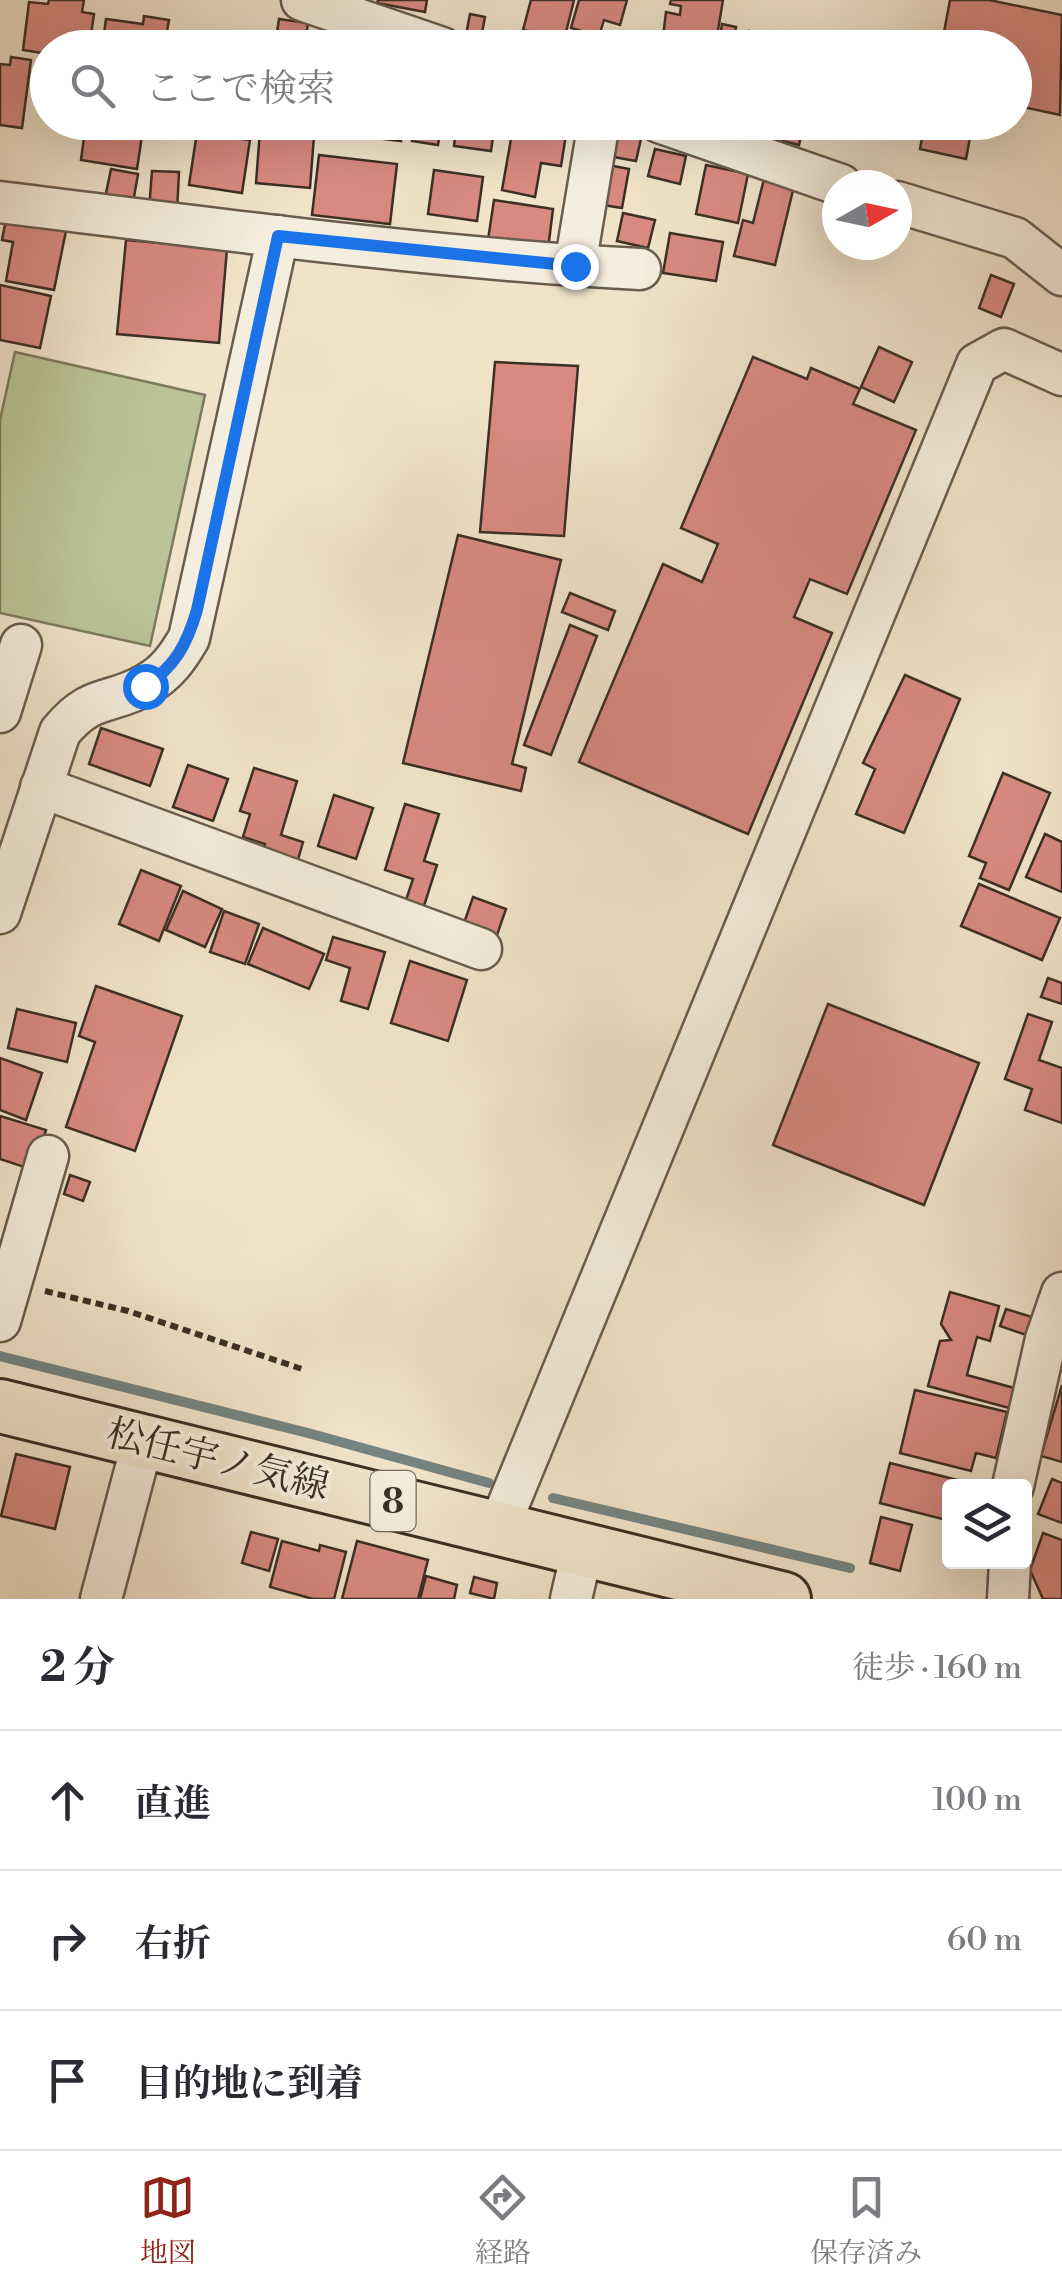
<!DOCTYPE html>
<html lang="ja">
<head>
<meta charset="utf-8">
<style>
	body { margin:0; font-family:"Libre Bodoni","Noto Serif JP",serif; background:#f2f2f3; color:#2b2b33 }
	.controls { position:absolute; right:30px; bottom:30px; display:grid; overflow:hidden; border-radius:10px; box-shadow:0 10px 40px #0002 }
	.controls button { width:90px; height:90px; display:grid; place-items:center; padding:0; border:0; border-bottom:2px solid #e1e1e2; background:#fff; color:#2b2b33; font:50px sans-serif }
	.compass { position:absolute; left:822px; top:170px; width:90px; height:90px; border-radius:50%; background:#fff; box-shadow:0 10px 40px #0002; rotate:81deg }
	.stop { position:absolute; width:30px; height:30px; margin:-22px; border:8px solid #1a73e8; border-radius:50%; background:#fff }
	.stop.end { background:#1a73e8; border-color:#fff; box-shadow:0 2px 10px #0008 }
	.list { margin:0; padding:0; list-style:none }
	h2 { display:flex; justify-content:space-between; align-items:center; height:130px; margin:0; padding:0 40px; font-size:42px }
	h2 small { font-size:32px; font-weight:400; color:#7c7c81 }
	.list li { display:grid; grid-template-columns:65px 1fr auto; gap:30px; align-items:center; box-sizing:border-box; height:140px; padding:0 40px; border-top:2px solid #e1e1e2 }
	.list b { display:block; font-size:38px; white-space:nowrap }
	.list em { font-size:32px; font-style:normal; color:#7c7c81 }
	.icon { flex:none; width:55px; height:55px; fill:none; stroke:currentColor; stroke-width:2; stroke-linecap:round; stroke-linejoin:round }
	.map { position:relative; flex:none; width:1062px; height:1599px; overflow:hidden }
	.search { position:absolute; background:#fff; box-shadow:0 10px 40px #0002; left:30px; right:30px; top:30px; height:110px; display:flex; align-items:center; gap:25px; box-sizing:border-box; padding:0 35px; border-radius:55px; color:#7c7c81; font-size:38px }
	.sheet { height:550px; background:#fff }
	nav { display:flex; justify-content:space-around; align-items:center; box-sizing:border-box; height:140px; border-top:2px solid #e1e1e2; background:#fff; font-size:28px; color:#7c7c81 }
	nav a { display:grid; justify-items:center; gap:5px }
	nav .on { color:#8f2418 }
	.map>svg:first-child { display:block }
	.green { fill:#bac497; stroke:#7c7a5e; stroke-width:2.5 }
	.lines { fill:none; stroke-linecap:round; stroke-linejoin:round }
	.stream { stroke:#758480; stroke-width:10 }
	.building { fill:#d88a81; stroke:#3d2f25; stroke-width:2.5 }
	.minor-casing { stroke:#6a5c4e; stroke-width:45 }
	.major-casing { stroke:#3d2f25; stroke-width:58 }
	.path { stroke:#3d2f25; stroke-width:6; stroke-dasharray:8 5; stroke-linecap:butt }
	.minor { stroke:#f5eddd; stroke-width:40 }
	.major { stroke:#f0e3ca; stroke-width:52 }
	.route { stroke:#1a73e8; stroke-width:12 }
	.labels { text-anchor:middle; stroke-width:8; stroke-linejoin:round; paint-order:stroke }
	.shield { fill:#f5eddd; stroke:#74685c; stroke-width:2.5 }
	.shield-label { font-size:35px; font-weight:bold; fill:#3d2f25 }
	.street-label { font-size:38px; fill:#3d2f25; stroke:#f5eddd }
</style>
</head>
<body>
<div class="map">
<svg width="1062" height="1599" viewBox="0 0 1062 1599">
	<rect width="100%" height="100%" fill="#f0e3ca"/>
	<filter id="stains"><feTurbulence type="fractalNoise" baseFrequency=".002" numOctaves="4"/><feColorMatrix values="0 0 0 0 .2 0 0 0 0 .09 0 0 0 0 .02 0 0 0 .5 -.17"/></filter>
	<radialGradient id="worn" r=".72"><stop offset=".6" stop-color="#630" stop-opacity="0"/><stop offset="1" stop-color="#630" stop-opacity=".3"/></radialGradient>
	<path class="green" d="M15,352L205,395L150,646L0,613V420Z"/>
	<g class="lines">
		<g class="stream">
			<path d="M0,1356L308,1433L489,1483"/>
			<path d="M553,1498L850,1568"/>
		</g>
	</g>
	<g class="building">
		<path d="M49,0H84L82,12L94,14L89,48H48V54L23,50L29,2L48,4Z"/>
		<path d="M378,0H427L425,12L377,3Z"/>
		<path d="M531,0H574L564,40L523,30Z"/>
		<path d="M579,0H627L620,25L604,20L599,36L571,28Z"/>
		<path d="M671,0H723L715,48H673L674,39L663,37L666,12L680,15L681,6L670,4Z"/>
		<path d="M950,0H989L1062,15L1060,115L1014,105V48H941Z"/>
		<path d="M470,14L485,17L480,43L465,40Z"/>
		<path d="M144,16L169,20L167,31L205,37L203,48H102L106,19L143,24Z"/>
		<path d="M279,19L308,23L304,48L275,46Z"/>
		<path d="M722,24L736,27L732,48H718Z"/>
		<path d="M325,28L352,31L350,47L357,48H323Z"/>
		<path d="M749,31L818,47V48H745Z"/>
		<path d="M11,57L31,60L22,128L0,125V64L10,65Z"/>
		<path d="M86,122H144L137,169L81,160Z"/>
		<path d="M368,122H403L401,141L367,137Z"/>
		<path d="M415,122H442L438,145L412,141Z"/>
		<path d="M457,122H495L491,151L454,146Z"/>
		<path d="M514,122H568L561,166L541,163L535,197L502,190Z"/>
		<path d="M773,122H804L799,145L770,138Z"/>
		<path d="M925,122H973L966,159L920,149Z"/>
		<path d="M615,125L643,130L636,161L608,156Z"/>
		<path d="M260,131L314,136L310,188L256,183Z"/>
		<path d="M197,132L250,140L242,193L189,185Z"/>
		<path d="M655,149L686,156L680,184L648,176Z"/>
		<path d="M319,155L397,164L390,224L312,215Z"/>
		<path d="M603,164L629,169L622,208L597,204Z"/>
		<path d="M706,165L748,174L738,223L696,214Z"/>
		<path d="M111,169L138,174L133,203L105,198Z"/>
		<path d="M434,170L483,177L477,221L428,214Z"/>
		<path d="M152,171L179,172L177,212L149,210Z"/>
		<path d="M765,175L795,182L775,265L734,256L743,220L753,223Z"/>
		<path d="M494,200L553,209L548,249L488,240Z"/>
		<path d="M623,213L655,220L648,248L617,241Z"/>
		<path d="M7,214L67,226L54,290L6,281L13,242L2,240Z"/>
		<path d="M670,233L723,242L716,281L663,273Z"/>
		<path d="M126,240L227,249L219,343L117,334Z"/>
		<path d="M991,275L1014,284L1001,317L979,308Z"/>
		<path d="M0,285L51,296L40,348L0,340Z"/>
		<path d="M879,347L912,362L894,402L861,387Z"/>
		<path d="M753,357L807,379L811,368L860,389L853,404L916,430L847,594L810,579L794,617L832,633L748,834L579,762L663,564L702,582L718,544L681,528Z"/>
		<path d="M495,362L578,366L564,536L480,532Z"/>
		<path d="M458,535L561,560L512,764L526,768L521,791L403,763Z"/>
		<path d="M570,593L615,611L608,630L562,612Z"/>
		<path d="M570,625L597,636L551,755L524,745Z"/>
		<path d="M905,675L960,699L904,833L856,814L875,769L863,763Z"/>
		<path d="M101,728L163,749L150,786L89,764Z"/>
		<path d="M188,765L228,779L213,821L173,807Z"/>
		<path d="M254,768L297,781L281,835L303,842L297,863L263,851L265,844L243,837L250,814L240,811Z"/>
		<path d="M1003,773L1050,793L1009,890L980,878L986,863L969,856Z"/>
		<path d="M334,795L373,808L356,859L318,846Z"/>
		<path d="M405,804L439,814L424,861L437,865L424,906L406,900L413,879L385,870Z"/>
		<path d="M1045,834L1062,842V892L1026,877Z"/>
		<path d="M141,870L181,886L159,941L119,924Z"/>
		<path d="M979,884L1060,918L1042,960L961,926Z"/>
		<path d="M183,891L222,909L205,947L166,930Z"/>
		<path d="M473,897L506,909L497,935L464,923Z"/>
		<path d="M224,911L259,924L245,964L210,952Z"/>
		<path d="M263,928L324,954L309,989L248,964Z"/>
		<path d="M333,937L385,952L368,1009L341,1001L350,968L326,960Z"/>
		<path d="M410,961L467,980L448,1041L391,1023Z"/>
		<path d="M1048,978L1062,983V1004L1041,997Z"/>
		<path d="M96,986L182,1016L135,1151L66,1127L95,1042L79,1036Z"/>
		<path d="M828,1004L979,1063L924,1205L773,1145Z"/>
		<path d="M17,1009L76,1023L67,1062L8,1048Z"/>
		<path d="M1028,1014L1052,1022L1039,1060L1062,1068V1123L1025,1110L1032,1089L1005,1079Z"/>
		<path d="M0,1058L42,1073L26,1120L0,1110Z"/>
		<path d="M0,1116L46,1130L33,1170L0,1159Z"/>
		<path d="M70,1175L90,1182L83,1201L64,1194Z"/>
		<path d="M950,1292L999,1306L990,1341L977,1337L967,1375L1014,1388L1009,1408L928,1386L940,1341L951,1340L941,1324Z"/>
		<path d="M1006,1309L1032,1317L1026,1335L1000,1326Z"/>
		<path d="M1062,1385V1462L1041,1456Z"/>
		<path d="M915,1390L1007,1412L996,1458L976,1453L971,1471L900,1453Z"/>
		<path d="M16,1454L70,1467L55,1529L1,1516Z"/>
		<path d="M890,1463L977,1485L976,1486H950V1521L880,1503Z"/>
		<path d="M1052,1479L1062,1483V1523L1038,1514Z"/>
		<path d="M881,1517L912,1525L900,1571L870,1563Z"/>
		<path d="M251,1532L278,1539L269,1571L242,1563Z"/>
		<path d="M1043,1533L1062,1540V1599H1043L1030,1570Z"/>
		<path d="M282,1541L319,1551L320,1545L346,1552L334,1599H313L270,1587Z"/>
		<path d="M357,1541L428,1560L418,1599H342Z"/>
		<path d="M426,1576L457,1585L454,1599H420Z"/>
		<path d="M474,1577L497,1583L494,1599L470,1593Z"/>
	</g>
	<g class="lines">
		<g class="minor-casing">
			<g id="minor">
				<path d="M302,0L442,48"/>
				<path d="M659,122L841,185"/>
				<path d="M0,202C213,228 426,258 640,269"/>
				<path d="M897,202L1015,238L1062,275"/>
				<path d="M575,266L599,122"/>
				<path d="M0,712L21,645"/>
				<path d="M41,787L481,949"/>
				<path d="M0,913L60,732C93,692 110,706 147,684C167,673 178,657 189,638L278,236"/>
				<path d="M0,1321L48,1156"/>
				<path d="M1013,1486L1046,1339L1062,1293"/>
				<path d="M499,1527L977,364L1004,349L1062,375"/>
				<path d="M101,1599L143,1441"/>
				<path d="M571,1599L583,1547"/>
				<path d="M1008,1599L1010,1562"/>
			</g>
		</g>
		<g class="major-casing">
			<path id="major" d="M0,1406L784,1599"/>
		</g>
		<path class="path" d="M45,1291L128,1311L302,1369"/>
		<use href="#minor" class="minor"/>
		<use href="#major" class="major"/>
	</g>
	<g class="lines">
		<path class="route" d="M145,686C175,667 187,644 197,610L278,236L575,266"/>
	</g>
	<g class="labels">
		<rect class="shield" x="370.5" y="1471" width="45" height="60" rx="8"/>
		<g class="shield-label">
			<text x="393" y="1513">8</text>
		</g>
		<g class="street-label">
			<text transform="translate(218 1459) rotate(14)" y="13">松任宇ノ気線</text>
		</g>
	</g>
	<rect width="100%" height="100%" filter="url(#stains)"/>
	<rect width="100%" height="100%" fill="url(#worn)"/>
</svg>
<div class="controls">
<button><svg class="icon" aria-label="layers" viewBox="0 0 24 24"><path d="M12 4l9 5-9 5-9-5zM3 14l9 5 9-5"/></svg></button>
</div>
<svg class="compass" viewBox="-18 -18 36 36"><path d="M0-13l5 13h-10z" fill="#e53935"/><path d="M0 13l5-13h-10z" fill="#7c7c81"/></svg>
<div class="stop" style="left:145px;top:686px"></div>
<div class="stop end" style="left:575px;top:266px"></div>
<div class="search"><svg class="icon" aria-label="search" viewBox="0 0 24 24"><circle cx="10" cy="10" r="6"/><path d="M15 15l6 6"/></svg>ここで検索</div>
</div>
<section class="sheet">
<h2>2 分<small>徒歩 · 160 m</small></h2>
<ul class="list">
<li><svg class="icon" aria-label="ahead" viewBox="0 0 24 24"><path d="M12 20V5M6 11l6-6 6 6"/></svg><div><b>直進</b></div><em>100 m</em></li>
<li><svg class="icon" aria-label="right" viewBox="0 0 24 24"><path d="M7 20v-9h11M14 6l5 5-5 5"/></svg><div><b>右折</b></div><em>60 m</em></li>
<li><svg class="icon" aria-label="arrive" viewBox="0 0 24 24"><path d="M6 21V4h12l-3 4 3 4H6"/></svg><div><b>目的地に到着</b></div></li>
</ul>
</section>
<nav>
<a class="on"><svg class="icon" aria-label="map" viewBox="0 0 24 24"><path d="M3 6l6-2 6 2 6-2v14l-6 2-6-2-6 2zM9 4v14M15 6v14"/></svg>地図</a>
<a><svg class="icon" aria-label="directions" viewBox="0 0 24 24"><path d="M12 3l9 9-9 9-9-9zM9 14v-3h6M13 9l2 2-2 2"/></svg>経路</a>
<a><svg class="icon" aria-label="saved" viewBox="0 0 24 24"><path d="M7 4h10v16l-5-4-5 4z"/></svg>保存済み</a>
</nav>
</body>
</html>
